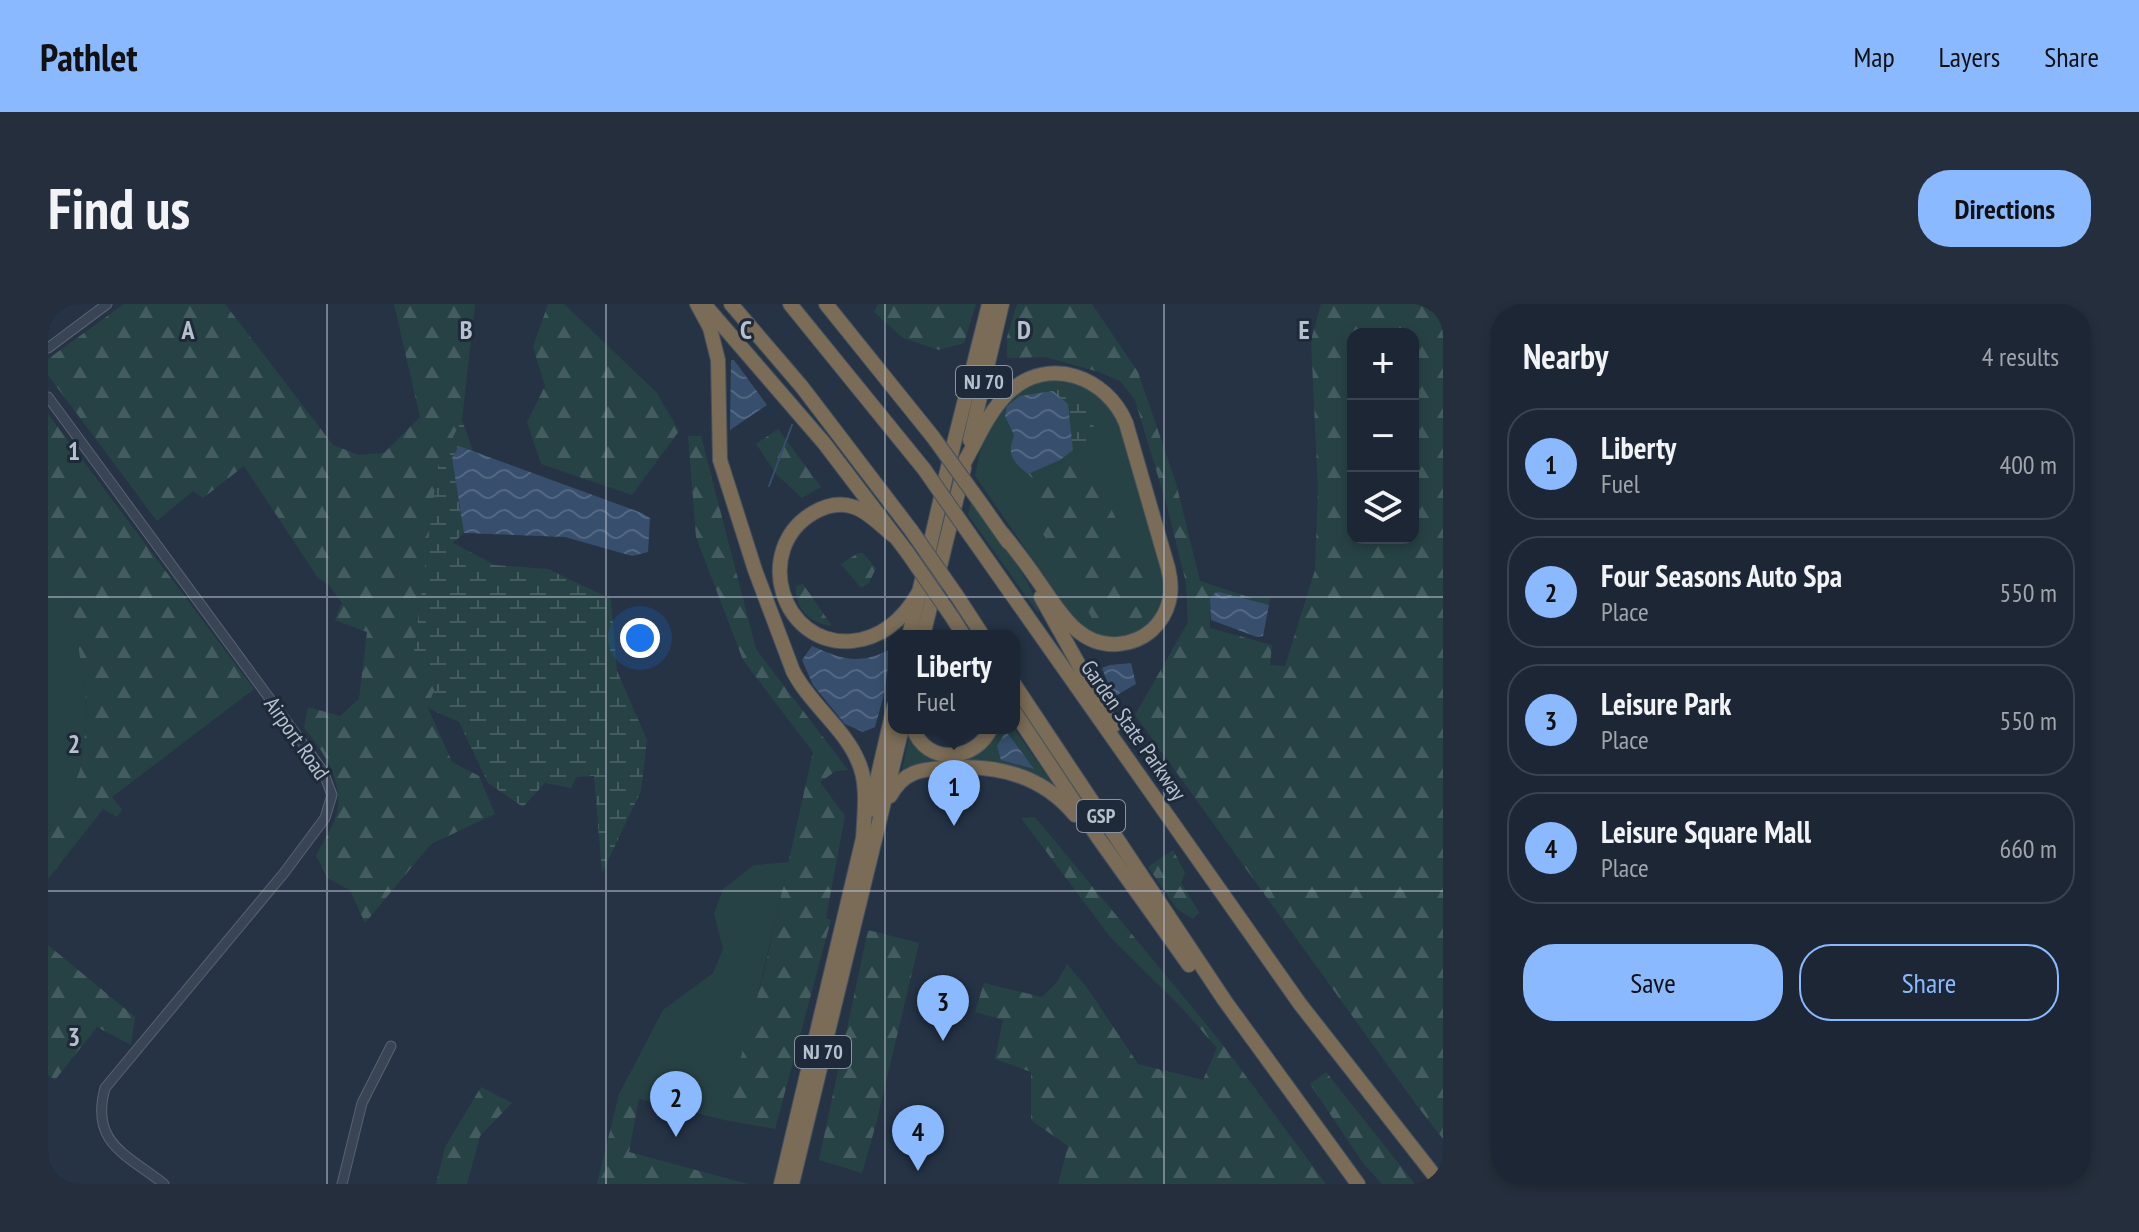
<!DOCTYPE html>
<html lang="en">
<head>
<meta charset="utf-8">
<style>
	body { margin:0; font-family:"PT Sans Narrow",sans-serif; background:#252e3c; color:#f1f3f6 }
	.controls { position:absolute; right:24px; top:24px; display:grid; overflow:hidden; border-radius:16px; box-shadow:0 4px 12px #0003 }
	.controls button { width:72px; height:72px; display:grid; place-items:center; padding:0; border:0; border-bottom:2px solid #3a434f; background:#1c2634; color:#f1f3f6; font:40px sans-serif }
	.you { position:absolute; left:592px; top:334px; width:28px; height:28px; margin:-20px; border:6px solid #fff; border-radius:50%; background:#1a73e8; box-shadow:0 0 0 12px #1a73e833 }
	.badge { display:grid; place-items:center; width:52px; height:52px; border-radius:50%; background:#8ab9ff; color:#111; font-size:26px; font-weight:700 }
	.pin { position:absolute; translate:-50% -66px; filter:drop-shadow(0 2px 4px #0008) }
	.pin::after { content:''; position:absolute; top:42px; width:28px; height:24px; background:inherit; clip-path:polygon(0 0,100% 0,50% 100%) }
	.popup { position:absolute; left:840px; top:326px; width:132px; height:104px; box-sizing:border-box; display:grid; place-content:center; border-radius:16px; background:#1c2634; filter:drop-shadow(0 2px 6px #0005); font-size:26px; white-space:nowrap; color:#a0a5ac }
	.popup b { font-size:30px; color:#f1f3f6 }
	.popup::after { content:''; position:absolute; left:50%; top:100%; margin-left:-16px; border:16px solid transparent; border-top-color:#1c2634 }
	.list { margin:0; padding:0; list-style:none }
	h2 { display:flex; justify-content:space-between; align-items:center; height:104px; margin:0; padding:0 32px; font-size:34px }
	h2 small { font-size:26px; font-weight:400; color:#a0a5ac }
	.list li { display:grid; grid-template-columns:52px 1fr auto; gap:24px; align-items:center; box-sizing:border-box; height:112px; margin:0 16px 16px; padding:0 16px; border:2px solid #3a434f; border-radius:32px }
	.list b { display:block; font-size:30px; white-space:nowrap }
	.list p { margin:0; font-size:26px; white-space:nowrap; color:#a0a5ac }
	.list em { font-size:26px; font-style:normal; color:#a0a5ac }
	.actions { display:flex; gap:16px; padding:24px 32px }
	.actions a { flex:1; padding:18px 0; border:2px solid #8ab9ff; border-radius:32px; text-align:center; font-size:28px; color:#8ab9ff }
	.actions .main { background:#8ab9ff; color:#111 }
	.icon { flex:none; width:44px; height:44px; fill:none; stroke:currentColor; stroke-width:2; stroke-linecap:round; stroke-linejoin:round }
	.map { position:relative; flex:none; width:1395px; height:880px; overflow:hidden; border-radius:32px }
	header { display:flex; align-items:center; gap:48px; box-sizing:border-box; height:112px; padding:0 40px; background:#8ab9ff; color:#111 }
	header strong { font-size:38px }
	nav { display:flex; gap:44px; margin-inline-start:auto; font-size:28px }
	.intro { display:flex; align-items:center; justify-content:space-between; box-sizing:border-box; height:192px; padding:0 48px }
	h1 { margin:0; font-size:56px }
	.button { padding:20px 36px; border-radius:32px; background:#8ab9ff; color:#111; font-size:28px; font-weight:700 }
	main { display:flex; gap:48px; padding:0 48px }
	aside { flex:1; background:#1c2634; border-radius:32px; box-shadow:0 4px 12px #0003 }
	.map>svg:first-child { display:block }
	.grass { fill:#274245 }
	.forest { fill:url(#forest-firs); fill-rule:evenodd }
	.wetland { fill:url(#wetland-marsh) }
	.water { fill:url(#water-waves) }
	.lines { fill:none; stroke-linecap:round; stroke-linejoin:round }
	.stream { stroke:#374f6d; stroke-width:2 }
	.minor-casing { stroke:#586371; stroke-width:11 }
	.highway-casing { stroke:#44505e; stroke-width:16 }
	.minor { stroke:#394554; stroke-width:9 }
	.highway { stroke:#7a6c56; stroke-width:14 }
	.highway-bridge-casing { stroke:#44505e; stroke-width:16; stroke-linecap:butt }
	.highway-bridge { stroke:#7a6c56; stroke-width:14 }
	.grid { fill:none; stroke:#b7c0cd; stroke-width:2; stroke-opacity:0.55 }
	.labels { text-anchor:middle; stroke-width:6; stroke-linejoin:round; paint-order:stroke }
	.shield { fill:#1e2a39; stroke:#8993a1; stroke-width:2 }
	.shield-label { font-size:20px; font-weight:bold; fill:#b7c0cd }
	.street-label { font-size:22px; fill:#b7c0cd; stroke:#1e2a39 }
	.grid-label { font-size:26px; text-anchor:middle; font-weight:bold; fill:#b7c0cd; stroke:#1e2a39; stroke-width:6; stroke-linejoin:round; paint-order:stroke }
</style>
</head>
<body>
<header>
<strong>Pathlet</strong>
<nav><a>Map</a><a>Layers</a><a>Share</a></nav>
</header>
<div class="intro"><h1>Find us</h1><a class="button">Directions</a></div>
<main>
<div class="map">
<svg width="1395" height="880" viewBox="0 0 1395 880">
	<defs>
		<pattern id="forest-firs" width="22" height="20" patternUnits="userSpaceOnUse" patternTransform="scale(2)"><rect width="22" height="20" fill="#274245"/><path d="M5 1l3.5 6h-7zM16 11l3.5 6h-7z" fill="#445c5f"/></pattern>
		<pattern id="wetland-marsh" width="20" height="14" patternUnits="userSpaceOnUse" patternTransform="scale(2)"><rect width="20" height="14" fill="#274245"/><path d="M1 5h8M5 5V1M11 12h8M15 12V8" fill="none" stroke="#445c5f"/></pattern>
		<pattern id="water-waves" width="16" height="10" patternUnits="userSpaceOnUse" patternTransform="scale(2)"><rect width="16" height="10" fill="#374f6d"/><path d="M0 5q4-4 8 0t8 0" fill="none" stroke="#526781"/></pattern>
	</defs>
	<rect width="100%" height="100%" fill="#253345"/>
	<g class="grass">
		<path d="M995,74L1039,79L1072,111L1121,281L1112,313L1079,336L1043,332L1015,304L1014,297L927,172L934,137L958,96Z"/>
		<path d="M923,197C938,216 994,290 990,309L920,211Z"/>
		<path d="M0,262L24,299L40,409L32,466L14,508L0,528Z"/>
		<path d="M950,424H966L1013,492L978,468L854,467L862,428L913,457L936,445Z"/>
		<path d="M741,558L703,720L676,816L571,790L615,706L665,669L675,645L666,610L675,585L706,561Z"/>
	</g>
	<g class="forest">
		<path d="M76,0H177L285,141L311,151L336,149L372,113L346,0H427L414,116L390,162L366,347L374,350L390,375L380,404L404,458L431,472L447,510L383,540L317,619L302,586L281,575L268,552C274,539 284,525 288,512C298,481 275,446 256,424L260,403L292,412L311,395L319,328L287,316L294,299L280,280L270,274L196,162L155,194L145,187L109,217L0,71V55Z"/>
		<path d="M500,0H516L609,89L631,127L584,191L493,160L479,118L497,82L485,43Z"/>
		<path d="M830,0H928L916,39L891,46L855,34L826,8Z"/>
		<path d="M969,0H1044L1090,68L1128,179L1152,277L1204,294H1222L1221,301L1162,295V324L1224,341L1222,361L1237,362L1267,266L1270,185L1263,36L1273,0H1395V835L1367,799L1087,411L1140,318L1138,279L1119,202L1087,96L1072,77L1051,68L997,53L959,54V33ZM1305,30H1365V234H1305Z"/>
		<path d="M0,110L206,385L64,493L74,505L69,513L55,505L0,575V528L14,508L32,466L40,409L24,299L0,262Z"/>
		<path d="M730,125L773,183L754,194L729,171L708,140Z"/>
		<path d="M640,132H653L708,345L800,466L788,467L772,478L797,512L778,614L783,616L727,825L676,816L716,668L765,448L695,356L648,233Z"/>
		<path d="M1040,154L1100,285L1101,305L1086,322L1045,316L980,204L996,186L980,170L1012,156Z"/>
		<path d="M810,249H815L828,264L821,279L813,284L793,260Z"/>
		<path d="M755,280L784,322C762,320 746,303 748,282Z"/>
		<path d="M987,513L1172,737L1278,880H1010L1020,842L983,816V768L947,755L955,716L927,708L936,679L994,693L1009,678L1019,660L1040,685L1090,760L1155,776L1169,744L1133,703L1063,634L973,514Z"/>
		<path d="M1125,546L1137,569L1133,579L1151,608L1145,615L1129,605L1100,563Z"/>
		<path d="M820,626L871,639L828,820L814,869L771,856Z"/>
		<path d="M0,641L87,713L83,741L49,723L7,776L0,771Z"/>
		<path d="M1278,768L1367,880H1334L1315,859L1262,780Z"/>
		<path d="M433,783L464,799L432,832L419,880H388L397,843Z"/>
		<path d="M571,790L591,794L581,848L700,880H549Z"/>
	</g>
	<g class="wetland">
		<path d="M1016,81L1033,92L1046,123L1048,138L1040,154L1012,156L1025,146L1020,100L1004,87L972,92L983,84Z"/>
		<path d="M414,116L425,147L411,142L404,154L416,229L405,239L447,261L500,265L563,295L569,367L599,436L593,487L554,569L546,472L529,473L523,484L497,479L475,503L440,479L411,418L380,404L390,375L374,350L366,347L390,162Z"/>
	</g>
	<g class="water">
		<path d="M683,56H686L719,101L682,126Z"/>
		<path d="M1005,87L1020,100L1025,146L1012,156L980,170C964,157 959,151 966,131L957,112L959,102L972,92Z"/>
		<path d="M411,142L594,209L602,214L600,248L584,252L517,233L416,229L404,154Z"/>
		<path d="M1171,288L1221,301L1215,332L1209,333L1163,316L1162,295L1167,289Z"/>
		<path d="M764,342C795,356 812,361 843,345L835,394L827,423L815,428L797,420L765,381L754,356Z"/>
		<path d="M1083,359L1088,380L1069,391L1064,390L1054,364L1062,361Z"/>
		<path d="M958,427L986,465L953,456L949,442Z"/>
	</g>
	<g class="lines">
		<path class="stream" d="M721,182L744,121"/>
		<g class="minor-casing">
			<g id="minor">
				<path d="M0,44L59,0"/>
				<path d="M0,93L275,467L284,491L277,514L236,569L57,784C42,839 78,850 116,880"/>
				<path d="M294,880L314,799L343,742"/>
			</g>
		</g>
		<g class="highway-casing">
			<g id="highway">
				<path d="M649,0L662,24L670,56L672,156L707,266L745,367C761,399 797,425 810,457C821,480 816,511 815,537"/>
				<path d="M656,0L776,139L859,248"/>
				<path d="M683,0L754,83L863,226"/>
				<path d="M742,0L876,165"/>
				<path d="M778,0L885,133"/>
				<path d="M922,136L954,0"/>
				<path d="M917,157C930,134 941,107 961,88C1001,51 1059,73 1078,119L1120,264C1126,287 1122,309 1104,326C1095,334 1083,339 1070,340C1029,344 1009,303 988,274C978,259 966,244 955,230"/>
				<path d="M934,201L960,238"/>
				<path d="M922,231L1252,700L1393,880"/>
				<path d="M846,232C833,222 821,208 806,203C792,198 777,202 765,209C704,245 733,343 804,337C835,334 856,314 871,288"/>
				<path d="M909,292L935,332"/>
				<path d="M993,293L1065,422"/>
				<path d="M904,313L916,332"/>
				<path d="M861,332L900,163L941,0"/>
				<path d="M875,332L916,164"/>
				<path d="M966,380L1177,697L1310,880"/>
				<path d="M966,407L1049,532L1141,661"/>
				<path d="M865,424C878,462 928,458 943,424"/>
				<path d="M842,492C856,467 873,465 899,464C948,460 994,471 1027,511"/>
				<path d="M822,506L846,402"/>
				<path d="M778,736L854,424"/>
				<path d="M733,880L816,530"/>
				<path d="M744,880L773,760"/>
			</g>
		</g>
		<use href="#minor" class="minor"/>
		<use href="#highway" class="highway"/>
		<g class="highway-bridge-casing">
			<g id="highway-bridge">
				<path d="M885,133L934,201"/>
				<path d="M876,165L922,231"/>
				<path d="M863,226L909,292"/>
				<path d="M859,248L904,313"/>
			</g>
		</g>
		<use href="#highway-bridge" class="highway-bridge"/>
	</g>
	<path class="grid" d="M279,0V880M558,0V880M837,0V880M1116,0V880M0,293H1395M0,587H1395"/>
	<g class="labels">
		<g class="shield">
			<rect x="908" y="62" width="56" height="32" rx="6"/>
			<rect x="1029" y="496" width="48" height="32" rx="6"/>
			<rect x="747" y="732" width="56" height="32" rx="6"/>
		</g>
		<g class="shield-label">
			<text x="936" y="85">NJ 70</text>
			<text x="1053" y="519">GSP</text>
			<text x="775" y="755">NJ 70</text>
		</g>
		<g class="street-label">
			<text transform="translate(1086 426) rotate(55)" y="8">Garden State Parkway</text>
			<text transform="translate(249 434) rotate(55)" y="8">Airport Road</text>
		</g>
	</g>
	<g class="grid-label">
		<text x="140" y="35">A</text>
		<text x="418" y="35">B</text>
		<text x="698" y="35">C</text>
		<text x="976" y="35">D</text>
		<text x="1256" y="35">E</text>
		<text x="26" y="156">1</text>
		<text x="26" y="449">2</text>
		<text x="26" y="742">3</text>
	</g>
</svg>
<div class="controls">
<button>+</button>
<button>−</button>
<button><svg class="icon" aria-label="layers" viewBox="0 0 24 24"><path d="M12 4l9 5-9 5-9-5zM3 14l9 5 9-5"/></svg></button>
</div>
<div class="you"></div>
<div class="pin badge" style="left:906px;top:522px">1</div>
<div class="popup"><b>Liberty</b>Fuel</div>
<div class="pin badge" style="left:628px;top:833px">2</div>
<div class="pin badge" style="left:895px;top:737px">3</div>
<div class="pin badge" style="left:870px;top:867px">4</div>
</div>
<aside>
<h2>Nearby<small>4 results</small></h2>
<ul class="list">
<li><span class="badge">1</span><div><b>Liberty</b><p>Fuel</p></div><em>400 m</em></li>
<li><span class="badge">2</span><div><b>Four Seasons Auto Spa</b><p>Place</p></div><em>550 m</em></li>
<li><span class="badge">3</span><div><b>Leisure Park</b><p>Place</p></div><em>550 m</em></li>
<li><span class="badge">4</span><div><b>Leisure Square Mall</b><p>Place</p></div><em>660 m</em></li>
</ul>
<div class="actions"><a class="main">Save</a><a>Share</a></div>
</aside>
</main>
</body>
</html>
